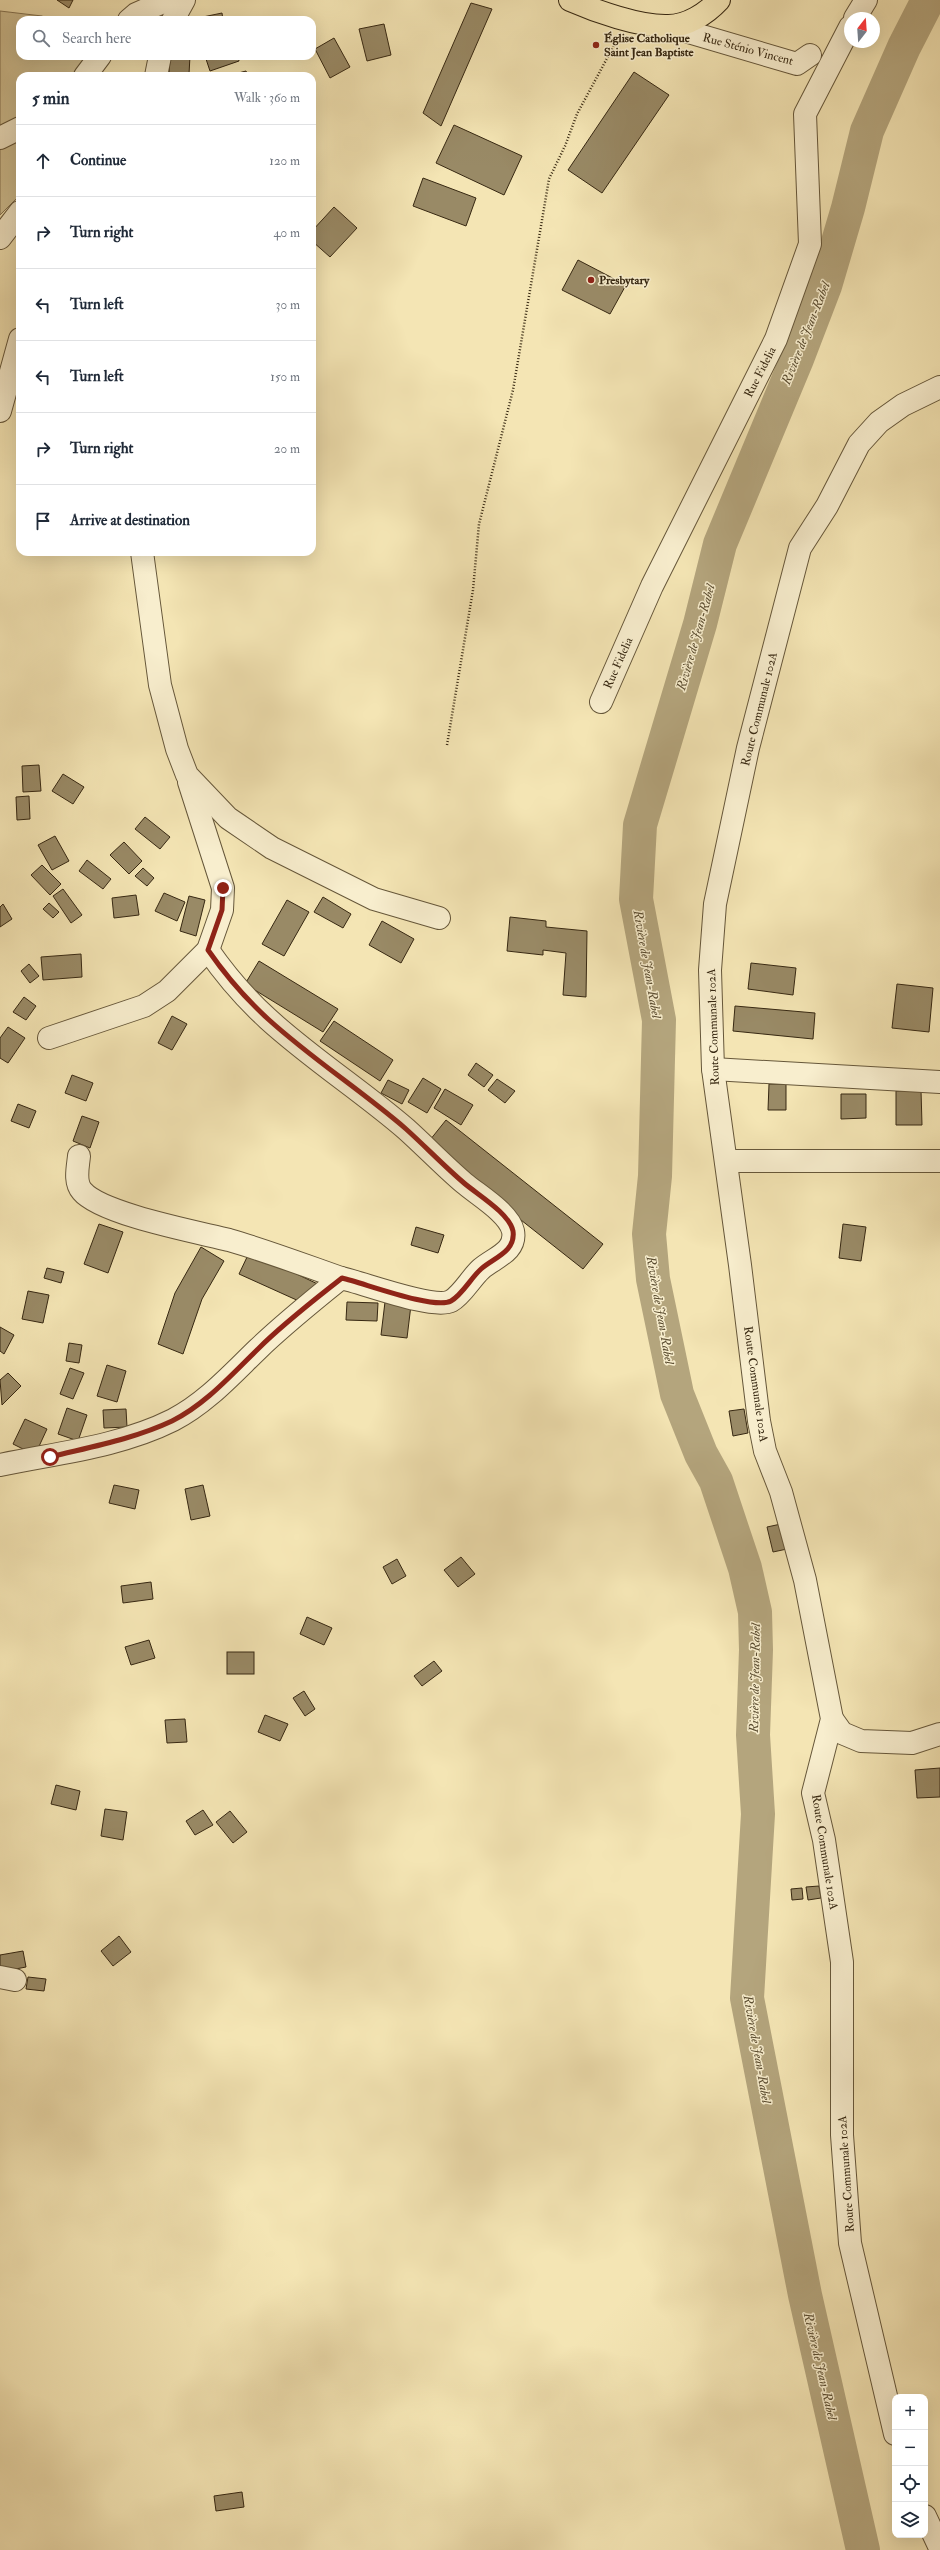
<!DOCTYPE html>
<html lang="en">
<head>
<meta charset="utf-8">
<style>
	body { margin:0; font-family:"IM FELL Double Pica",serif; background:#f2f2f3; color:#1f2937 }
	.controls { position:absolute; right:12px; bottom:12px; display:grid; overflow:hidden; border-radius:8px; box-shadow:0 4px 16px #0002 }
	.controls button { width:36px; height:36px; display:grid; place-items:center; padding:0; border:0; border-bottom:1px solid #e0e1e3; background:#fff; color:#1f2937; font:20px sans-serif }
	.compass { position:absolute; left:844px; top:12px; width:36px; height:36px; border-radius:50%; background:#fff; box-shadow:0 4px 16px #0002; rotate:17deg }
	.stop { position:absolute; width:12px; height:12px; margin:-9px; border:3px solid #8f2418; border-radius:50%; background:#fff }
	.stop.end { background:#8f2418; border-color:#fff; box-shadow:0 1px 4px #0008 }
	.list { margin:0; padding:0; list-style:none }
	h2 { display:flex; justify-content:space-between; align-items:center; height:52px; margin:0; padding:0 16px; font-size:17px }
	h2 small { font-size:13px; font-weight:400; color:#747a83 }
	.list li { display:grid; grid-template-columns:26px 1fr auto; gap:12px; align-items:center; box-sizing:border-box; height:72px; padding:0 16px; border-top:1px solid #e0e1e3 }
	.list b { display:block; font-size:15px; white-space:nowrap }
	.list em { font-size:13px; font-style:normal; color:#747a83 }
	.icon { flex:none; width:22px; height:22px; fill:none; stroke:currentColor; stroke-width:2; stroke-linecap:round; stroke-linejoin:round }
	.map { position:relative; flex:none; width:940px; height:2550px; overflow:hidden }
	.search { position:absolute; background:#fff; box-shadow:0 4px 16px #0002; left:16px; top:16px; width:300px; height:44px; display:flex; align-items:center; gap:10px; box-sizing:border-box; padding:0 14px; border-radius:12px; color:#747a83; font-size:15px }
	.panel { position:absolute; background:#fff; box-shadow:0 4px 16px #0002; left:16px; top:72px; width:300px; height:484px; border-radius:12px }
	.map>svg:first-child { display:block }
	.green { fill:#d4c598; stroke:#867655 }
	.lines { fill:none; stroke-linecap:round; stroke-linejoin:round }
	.river { stroke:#b4a57d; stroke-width:34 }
	.building { fill:#998a66; stroke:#372812 }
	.minor-casing { stroke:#66573a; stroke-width:24 }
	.major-casing { stroke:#372812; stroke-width:24 }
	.path { stroke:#372812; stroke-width:2.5; stroke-dasharray:1 2; stroke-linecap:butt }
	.minor { stroke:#f8eece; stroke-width:22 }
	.major { stroke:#f4e5b4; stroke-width:22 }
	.route { stroke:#8f2418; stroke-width:5 }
	.poi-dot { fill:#8f2418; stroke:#f8eece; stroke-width:1.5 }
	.labels { text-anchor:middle; stroke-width:3; stroke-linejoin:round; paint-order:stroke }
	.poi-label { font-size:12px; font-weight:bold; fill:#372812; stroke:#f8eece; text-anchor:start }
	.street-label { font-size:12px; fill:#372812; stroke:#f8eece }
	.water-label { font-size:13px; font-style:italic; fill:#5c4e32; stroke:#f8eece }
</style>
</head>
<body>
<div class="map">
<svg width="940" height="2550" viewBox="0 0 940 2550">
	<rect width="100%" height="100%" fill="#f4e5b4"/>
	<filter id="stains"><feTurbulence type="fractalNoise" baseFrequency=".005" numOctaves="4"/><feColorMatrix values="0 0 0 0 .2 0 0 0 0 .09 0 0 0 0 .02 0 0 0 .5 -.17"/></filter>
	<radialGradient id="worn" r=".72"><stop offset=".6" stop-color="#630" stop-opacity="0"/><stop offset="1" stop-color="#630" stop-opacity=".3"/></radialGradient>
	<path class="green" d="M0,11L42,16L49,20H20V56H84L78,76H20V195L0,215Z"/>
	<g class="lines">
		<path class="river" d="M863,2550L805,2295L747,1998L758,1814L753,1735L756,1650L755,1612L745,1568L716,1481L701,1454L677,1394L653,1279L649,1234L655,1176L659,1020L636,899L640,825L700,624L720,544L797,359L825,286L848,208L867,131L904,47L928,0"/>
	</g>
	<g class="building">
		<path d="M57,0H73L69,8Z"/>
		<path d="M471,3L492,9L441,126L423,113Z"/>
		<path d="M222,13L223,20H198V18Z"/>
		<path d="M384,24L391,55L367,61L359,29Z"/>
		<path d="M334,38L350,67L330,78L315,49Z"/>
		<path d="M170,56H190L189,74L169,73Z"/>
		<path d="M205,56H238L239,61L210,71Z"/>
		<path d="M246,71L248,76H227Z"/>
		<path d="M634,72L669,95L602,193L568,170Z"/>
		<path d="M454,125L522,156L504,195L436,163Z"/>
		<path d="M423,178L476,198L466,226L413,206Z"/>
		<path d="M334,207L357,228L330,257L312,241V231Z"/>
		<path d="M578,260L626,285L610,314L562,290Z"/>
		<path d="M39,765L41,791L23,792L22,766Z"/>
		<path d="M63,774L84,787L73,804L52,791Z"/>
		<path d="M29,796L30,819L17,820L16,797Z"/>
		<path d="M145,817L170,837L160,849L135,829Z"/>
		<path d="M55,836L69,861L52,870L38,845Z"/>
		<path d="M124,842L142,861L129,874L110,855Z"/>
		<path d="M87,860L111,879L103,889L79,871Z"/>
		<path d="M42,865L61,884L50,895L31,875Z"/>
		<path d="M143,868L154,878L147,886L135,876Z"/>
		<path d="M63,889L82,915L71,923L53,896Z"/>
		<path d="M164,893L185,902L177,921L155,911Z"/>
		<path d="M136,895L139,915L114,918L112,898Z"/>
		<path d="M189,896L205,900L196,936L180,931Z"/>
		<path d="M323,897L351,914L343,928L314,912Z"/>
		<path d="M287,900L309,912L284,956L262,944Z"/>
		<path d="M49,903L59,912L53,918L43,909Z"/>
		<path d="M3,904L12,919L0,927V907Z"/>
		<path d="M510,917L546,921V927L587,931L586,997L563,995L566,953L543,950V955L507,951Z"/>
		<path d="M382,921L414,939L401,963L369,945Z"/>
		<path d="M81,954L82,977L43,980L41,957Z"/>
		<path d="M259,961L338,1009L323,1032L245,984Z"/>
		<path d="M751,963L796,968L793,995L748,989Z"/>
		<path d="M29,964L39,976L30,983L21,971Z"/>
		<path d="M897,984L933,988L929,1032L892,1028Z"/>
		<path d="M24,997L36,1006L26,1020L13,1012Z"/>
		<path d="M735,1006L815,1013L813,1039L733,1031Z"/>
		<path d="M172,1016L187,1024L172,1050L158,1043Z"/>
		<path d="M334,1021L393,1060L380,1081L320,1041Z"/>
		<path d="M8,1027L25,1038L8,1063L0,1058V1038Z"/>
		<path d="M476,1063L493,1075L484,1087L468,1075Z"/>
		<path d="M72,1075L93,1083L86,1101L65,1093Z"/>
		<path d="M423,1078L441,1089L427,1113L408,1102Z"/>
		<path d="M497,1079L515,1091L505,1103L488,1090Z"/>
		<path d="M388,1080L409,1090L402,1104L381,1093Z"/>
		<path d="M769,1084H786V1110H768Z"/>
		<path d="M445,1089L473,1105L461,1125L434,1108Z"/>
		<path d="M921,1090L922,1125H896V1091Z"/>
		<path d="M841,1094H866V1118L841,1119Z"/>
		<path d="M18,1104L36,1111L29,1128L11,1121Z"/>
		<path d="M82,1116L99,1122L90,1148L73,1141Z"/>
		<path d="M446,1120L603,1244L583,1269L426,1145Z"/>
		<path d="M99,1224L123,1232L108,1273L84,1264Z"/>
		<path d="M843,1224L866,1227L861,1261L839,1258Z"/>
		<path d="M416,1227L444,1235L438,1253L411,1245Z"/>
		<path d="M201,1247L224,1261L202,1299L183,1354L158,1344L175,1293Z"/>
		<path d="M248,1255L265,1259L324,1287L301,1302L239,1274Z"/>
		<path d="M47,1268L64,1272L61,1283L44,1278Z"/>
		<path d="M28,1291L49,1295L43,1323L22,1319Z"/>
		<path d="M347,1302L378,1303L377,1321L346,1320Z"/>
		<path d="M385,1302L411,1305L407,1338L381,1335Z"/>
		<path d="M0,1327L14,1335L4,1354L0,1351Z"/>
		<path d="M69,1343L82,1345L79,1363L66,1361Z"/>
		<path d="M107,1365L126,1371L117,1402L97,1396Z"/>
		<path d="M70,1368L84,1373L73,1399L60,1394Z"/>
		<path d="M8,1373L21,1386L2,1405L0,1380Z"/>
		<path d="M67,1408L87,1415L78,1441L58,1434Z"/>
		<path d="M126,1409L127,1427L104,1428L103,1410Z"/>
		<path d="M744,1409L748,1433L733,1436L729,1411Z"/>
		<path d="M25,1419L47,1429L35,1455L13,1444Z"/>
		<path d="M114,1485L139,1490L135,1509L109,1503Z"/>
		<path d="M203,1485L210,1516L191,1520L185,1489Z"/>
		<path d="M781,1524L787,1549L773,1552L767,1527Z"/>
		<path d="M461,1557L475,1574L458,1587L444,1570Z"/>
		<path d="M397,1559L406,1576L392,1584L383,1567Z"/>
		<path d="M151,1582L153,1599L123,1603L121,1586Z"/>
		<path d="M307,1617L332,1628L324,1645L300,1634Z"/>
		<path d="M149,1640L155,1658L131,1665L125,1647Z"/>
		<rect x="227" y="1652" width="27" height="22"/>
		<path d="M434,1661L442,1671L422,1686L414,1676Z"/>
		<path d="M304,1691L315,1709L305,1716L293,1698Z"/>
		<path d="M265,1715L288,1724L280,1741L258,1732Z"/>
		<path d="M185,1719L187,1742L167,1743L165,1720Z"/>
		<path d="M940,1768V1797L917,1798L915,1770Z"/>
		<path d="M56,1785L80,1791L76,1810L51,1804Z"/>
		<path d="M105,1809L127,1812L123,1840L101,1836Z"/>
		<path d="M203,1810L213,1825L195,1835L186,1821Z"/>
		<path d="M230,1811L247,1832L233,1843L216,1822Z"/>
		<path d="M819,1886L821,1898L808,1900L806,1887Z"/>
		<path d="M802,1888L803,1899L792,1900L791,1889Z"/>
		<path d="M119,1936L131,1952L113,1966L101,1951Z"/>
		<path d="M23,1951L26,1967L0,1972V1955Z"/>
		<path d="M28,1977L46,1979L44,1991L26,1989Z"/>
		<path d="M242,2492L244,2507L216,2511L214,2496Z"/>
	</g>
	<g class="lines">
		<g class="minor-casing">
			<g id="minor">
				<path d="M855,18L866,0"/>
				<path d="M129,20L136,14L168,0"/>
				<path d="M173,20L184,0"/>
				<path d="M668,26L797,64L810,55"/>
				<path d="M85,76L100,56"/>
				<path d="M156,76L160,56"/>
				<path d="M0,138L20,128"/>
				<path d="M0,238L20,212"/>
				<path d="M0,411L20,339"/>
				<path d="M142,552L160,685L177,749L187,775L228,818L272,848L374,899L439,918"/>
				<path d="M601,702L652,586L776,339L810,244L805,114L850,27"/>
				<path d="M49,1038L144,1006L167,991L208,950L222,910L223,888L189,782"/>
				<path d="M713,1069L940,1082"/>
				<path d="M79,1156C78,1167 74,1182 82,1191C101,1214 197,1232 229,1240C267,1251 304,1265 341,1278"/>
				<path d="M726,1161H940"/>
				<path d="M0,1465C57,1453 119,1447 173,1420C206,1403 232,1374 258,1349C285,1323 313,1301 341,1278C364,1283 434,1310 451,1301C462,1295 471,1278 481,1269C493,1258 517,1252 513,1231C509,1213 478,1195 464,1183C444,1166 426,1147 406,1129C362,1091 312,1059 268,1019C245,998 226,976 208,950"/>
				<path d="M832,1719L842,1733L861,1741L912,1743L940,1734"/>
				<path d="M0,1977L15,1980"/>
				<path d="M895,2434L850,2243L842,2135V1962L824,1840L813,1793L832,1719L805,1580L781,1492L765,1451L759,1421L740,1265L713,1069L710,970L715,904L748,748L800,548L827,506L859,444L879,422L903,405L940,387"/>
				<path d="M925,2516L940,2548"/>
			</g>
		</g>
		<g class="major-casing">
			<path id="major" d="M570,0C595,11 640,27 668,26C687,26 706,14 719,0"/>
		</g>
		<path class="path" d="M447,745L473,590L479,524L513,390L549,179L565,146L577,114L618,38"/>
		<use href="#minor" class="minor"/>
		<use href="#major" class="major"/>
	</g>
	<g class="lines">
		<path class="route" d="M50,1457C90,1447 134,1439 172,1421C206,1404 231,1375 258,1349C284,1323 313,1301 342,1278C364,1283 434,1310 451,1301C462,1295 471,1278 481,1269C493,1258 516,1252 513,1231C509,1213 478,1195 464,1183C444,1166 426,1147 406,1129C362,1091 312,1059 268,1019C245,998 226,976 208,950L222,910L223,888"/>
	</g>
	<g class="poi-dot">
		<circle cx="596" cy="45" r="4"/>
		<circle cx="591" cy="280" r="4"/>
	</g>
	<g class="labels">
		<g class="poi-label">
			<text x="604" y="42">Église Catholique<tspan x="604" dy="14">Saint Jean Baptiste</tspan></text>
			<text x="599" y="284">Presbytary</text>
		</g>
		<g class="street-label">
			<text transform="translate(748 49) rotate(15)" y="4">Rue Sténio Vincent</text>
			<text transform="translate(760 372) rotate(-63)" y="4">Rue Fidelia</text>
			<text transform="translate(618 663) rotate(-66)" y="4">Rue Fidelia</text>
			<text transform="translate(759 709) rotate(-76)" y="4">Route Communale 102A</text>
			<text transform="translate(713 1027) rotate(-92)" y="4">Route Communale 102A</text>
			<text transform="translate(756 1384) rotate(82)" y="4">Route Communale 102A</text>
			<text transform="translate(825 1852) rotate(81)" y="4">Route Communale 102A</text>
			<text transform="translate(846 2174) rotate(-94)" y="4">Route Communale 102A</text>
		</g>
		<g class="water-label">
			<text transform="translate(805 333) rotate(-68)" y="5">Rivière de Jean-Rabel</text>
			<text transform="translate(695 637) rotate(-74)" y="5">Rivière de Jean-Rabel</text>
			<text transform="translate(648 964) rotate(80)" y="5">Rivière de Jean-Rabel</text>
			<text transform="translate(661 1310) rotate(80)" y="5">Rivière de Jean-Rabel</text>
			<text transform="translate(754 1678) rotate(-89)" y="5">Rivière de Jean-Rabel</text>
			<text transform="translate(758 2049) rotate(80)" y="5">Rivière de Jean-Rabel</text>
			<text transform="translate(821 2366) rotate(77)" y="5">Rivière de Jean-Rabel</text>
		</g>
	</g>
	<rect width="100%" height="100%" filter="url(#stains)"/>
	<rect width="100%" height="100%" fill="url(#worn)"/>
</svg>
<div class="controls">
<button>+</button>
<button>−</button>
<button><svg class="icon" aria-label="locate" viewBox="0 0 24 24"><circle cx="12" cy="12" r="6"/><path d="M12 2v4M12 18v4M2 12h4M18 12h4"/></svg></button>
<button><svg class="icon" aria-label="layers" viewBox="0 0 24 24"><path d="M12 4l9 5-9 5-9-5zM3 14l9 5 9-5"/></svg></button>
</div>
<svg class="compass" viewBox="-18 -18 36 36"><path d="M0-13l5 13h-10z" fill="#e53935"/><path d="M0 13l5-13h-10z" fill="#747a83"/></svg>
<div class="stop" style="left:50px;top:1457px"></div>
<div class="stop end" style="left:223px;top:888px"></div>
<div class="search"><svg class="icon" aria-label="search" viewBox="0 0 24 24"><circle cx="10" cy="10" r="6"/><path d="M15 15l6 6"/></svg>Search here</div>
<section class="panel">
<h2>5 min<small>Walk · 360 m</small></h2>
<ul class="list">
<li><svg class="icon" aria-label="ahead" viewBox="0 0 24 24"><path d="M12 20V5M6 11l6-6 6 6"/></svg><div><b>Continue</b></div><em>120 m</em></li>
<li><svg class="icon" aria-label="right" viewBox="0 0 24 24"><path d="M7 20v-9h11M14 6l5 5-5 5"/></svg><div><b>Turn right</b></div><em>40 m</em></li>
<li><svg class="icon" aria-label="left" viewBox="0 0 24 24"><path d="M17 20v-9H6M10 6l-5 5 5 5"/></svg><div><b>Turn left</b></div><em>30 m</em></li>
<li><svg class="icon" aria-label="left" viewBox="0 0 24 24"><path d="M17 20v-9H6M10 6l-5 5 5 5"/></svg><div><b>Turn left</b></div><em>150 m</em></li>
<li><svg class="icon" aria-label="right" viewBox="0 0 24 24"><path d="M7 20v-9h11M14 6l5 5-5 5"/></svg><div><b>Turn right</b></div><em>20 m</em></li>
<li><svg class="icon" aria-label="arrive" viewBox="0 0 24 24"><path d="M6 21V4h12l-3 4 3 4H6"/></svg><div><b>Arrive at destination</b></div></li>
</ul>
</section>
</div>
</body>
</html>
